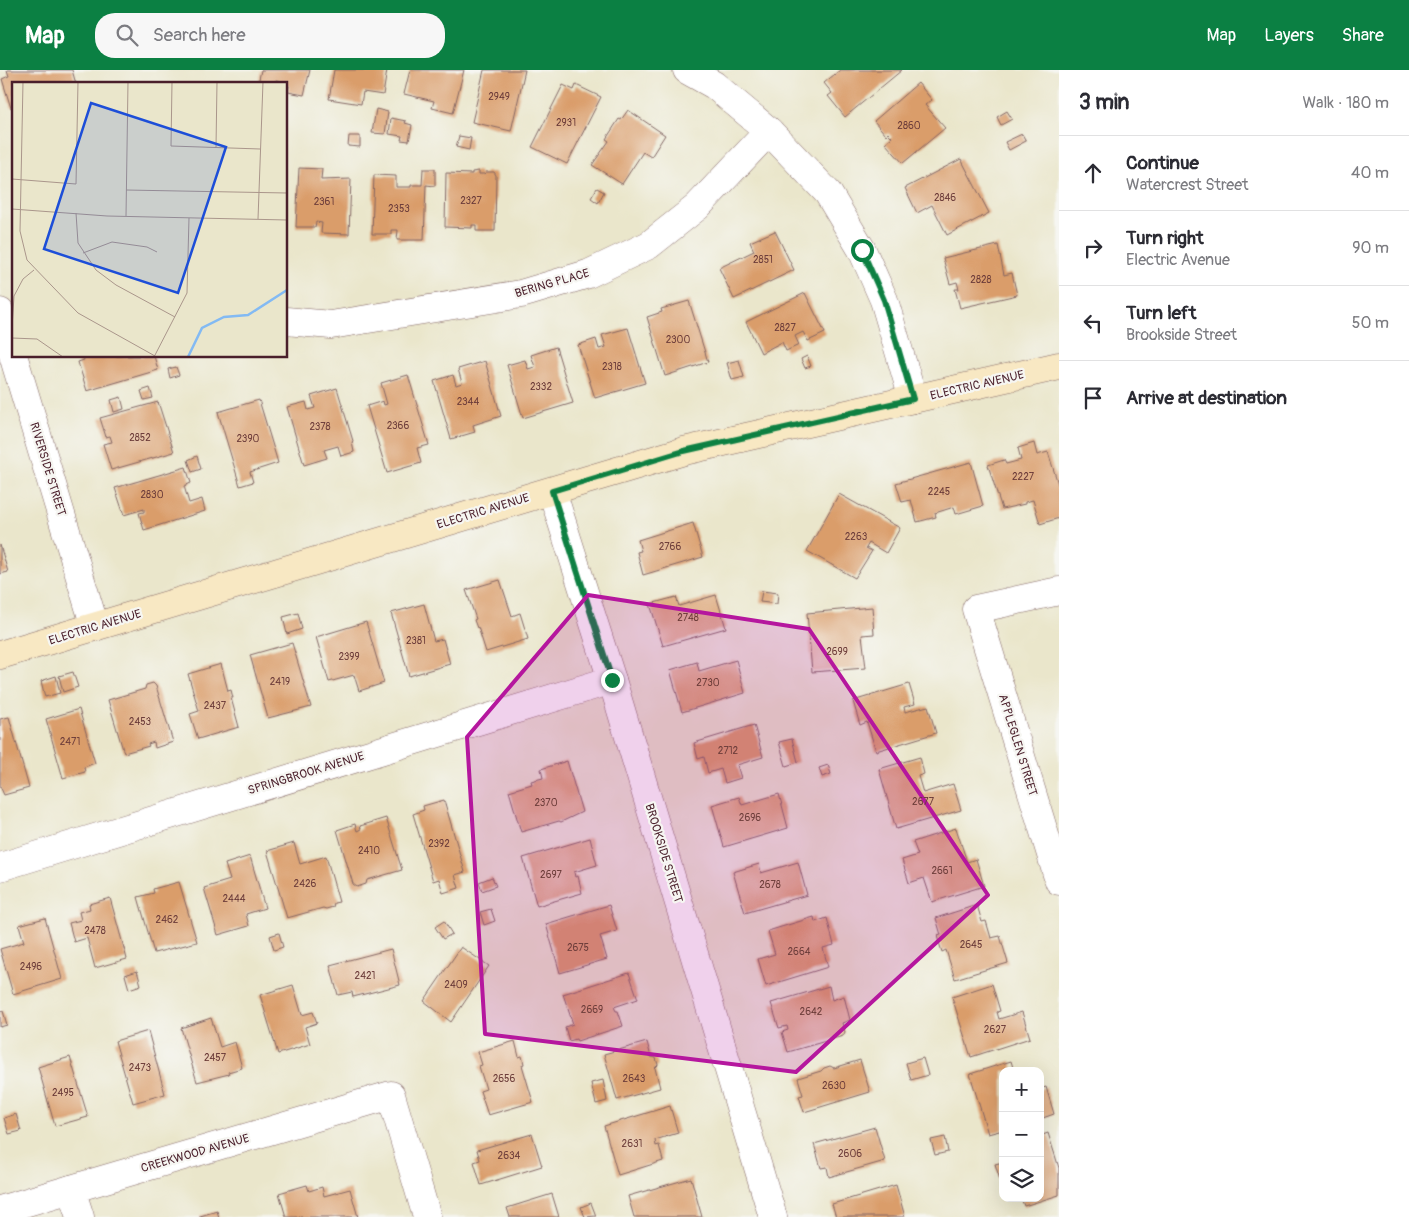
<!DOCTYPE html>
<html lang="en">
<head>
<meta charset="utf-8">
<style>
	body { margin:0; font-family:Pangolin,sans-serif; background:#f7f7f7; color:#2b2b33 }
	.controls { position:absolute; right:15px; bottom:15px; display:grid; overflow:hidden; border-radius:10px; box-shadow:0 5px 20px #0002 }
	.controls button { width:45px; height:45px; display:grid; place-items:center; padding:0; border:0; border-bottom:1px solid #e1e1e2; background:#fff; color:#2b2b33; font:25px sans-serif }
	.stop { position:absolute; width:15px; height:15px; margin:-11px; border:4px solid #0b8043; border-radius:50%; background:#fff }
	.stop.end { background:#0b8043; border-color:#fff; box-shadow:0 1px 5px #0008 }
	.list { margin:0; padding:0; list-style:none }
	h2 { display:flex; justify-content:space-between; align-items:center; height:65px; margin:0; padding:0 20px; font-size:21px }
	h2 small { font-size:16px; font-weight:400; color:#7c7c81 }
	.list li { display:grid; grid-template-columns:32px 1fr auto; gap:15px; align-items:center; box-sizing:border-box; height:75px; padding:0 20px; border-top:1px solid #e1e1e2 }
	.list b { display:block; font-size:19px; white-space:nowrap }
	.list p { margin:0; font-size:16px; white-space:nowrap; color:#7c7c81 }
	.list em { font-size:16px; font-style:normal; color:#7c7c81 }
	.icon { flex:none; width:28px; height:28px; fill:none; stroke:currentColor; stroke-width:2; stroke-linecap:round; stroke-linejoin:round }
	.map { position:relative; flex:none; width:1059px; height:1147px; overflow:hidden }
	header { display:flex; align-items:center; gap:30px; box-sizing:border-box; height:70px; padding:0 25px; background:#0b8043; color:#fff }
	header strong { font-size:24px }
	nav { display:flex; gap:28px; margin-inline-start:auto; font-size:18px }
	.search { width:350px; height:45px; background:#f7f7f7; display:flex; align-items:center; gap:12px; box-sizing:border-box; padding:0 18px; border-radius:20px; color:#7c7c81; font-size:19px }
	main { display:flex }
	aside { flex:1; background:#fff }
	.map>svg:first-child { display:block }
	.building { fill:#da9d6b }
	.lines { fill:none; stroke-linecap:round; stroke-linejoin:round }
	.street-casing { stroke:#826563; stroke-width:29 }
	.secondary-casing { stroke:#826563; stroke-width:29 }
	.street { stroke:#fff; stroke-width:28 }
	.secondary { stroke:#f8e8c3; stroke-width:28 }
	.route { stroke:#0b8043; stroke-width:6 }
	.marked { fill:#b5179e; fill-opacity:0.2; stroke:#b5179e; stroke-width:4; stroke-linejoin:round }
	.labels { text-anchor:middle; stroke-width:4.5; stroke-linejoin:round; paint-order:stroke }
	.number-label { font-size:10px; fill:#6e3e3b }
	.street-label { font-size:12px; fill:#4a1f2b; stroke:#f6f6f2 }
	.inset-river { fill:none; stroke:#83baf3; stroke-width:2.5 }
	.inset-road { fill:none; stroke:#aa968b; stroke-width:1 }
	.view { fill:#1d4ed8; fill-opacity:0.15; stroke:#1d4ed8; stroke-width:2.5 }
	.inset-edge { fill:none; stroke:#4a1f2b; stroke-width:2.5 }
</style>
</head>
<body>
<header>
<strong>Map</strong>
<div class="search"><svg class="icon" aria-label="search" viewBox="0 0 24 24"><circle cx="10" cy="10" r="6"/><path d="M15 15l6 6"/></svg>Search here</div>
<nav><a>Map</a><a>Layers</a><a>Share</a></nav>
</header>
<main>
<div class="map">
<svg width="1059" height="1147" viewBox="0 0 1059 1147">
	<rect width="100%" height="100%" fill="#f6f6f2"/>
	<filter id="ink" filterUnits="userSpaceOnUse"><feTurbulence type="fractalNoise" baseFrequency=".02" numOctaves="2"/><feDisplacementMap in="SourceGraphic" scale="10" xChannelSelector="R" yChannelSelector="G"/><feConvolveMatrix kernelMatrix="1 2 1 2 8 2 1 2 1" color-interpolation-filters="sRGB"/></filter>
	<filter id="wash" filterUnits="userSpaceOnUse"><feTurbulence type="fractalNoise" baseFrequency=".0096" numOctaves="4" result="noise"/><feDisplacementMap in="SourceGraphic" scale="20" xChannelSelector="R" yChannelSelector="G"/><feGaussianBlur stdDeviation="1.12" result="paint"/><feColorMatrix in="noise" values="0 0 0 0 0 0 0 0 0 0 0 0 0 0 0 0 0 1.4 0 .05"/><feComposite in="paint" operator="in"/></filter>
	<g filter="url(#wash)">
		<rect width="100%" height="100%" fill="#eae6cb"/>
		<g id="blocks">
			<g class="building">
				<path d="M7,0H72L76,14H14V37L11,38L2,9L9,6Z"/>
				<path d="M261,0H310L304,25L288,22L289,16L286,14H280V11L276,10L275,14H258Z"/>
				<path d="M334,0H387L383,25L363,22L361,34L329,29Z"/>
				<path d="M410,0H464L453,43L432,38L434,31L404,24Z"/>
				<path d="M484,0H525L511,61L472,52Z"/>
				<path d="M840,0H902L845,47L828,26L832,23L824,13Z"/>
				<path d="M918,13L932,30L925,35L945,58L903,93L885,73L892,67L888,63L886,65L874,51Z"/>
				<path d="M563,15L574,20L576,15L601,27L567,94L532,77Z"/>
				<path d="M376,39L388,42L385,64L372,63Z"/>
				<path d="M628,40L665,65L651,87L643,82L622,114L592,95L609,71L606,69L619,49L621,50Z"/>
				<path d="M1007,41L1012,49L1001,55L997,47Z"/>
				<path d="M391,48L406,51L405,53L412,55L409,71L401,70L402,66L389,64Z"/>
				<path d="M1022,64L1026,71L1009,80L1005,72Z"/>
				<path d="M349,66H360V77L348,76Z"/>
				<path d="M459,66L471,68L469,80L456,77Z"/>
				<path d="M961,89L989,143L947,165L932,135L917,143L905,118Z"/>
				<path d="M299,98L322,99L321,110L351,109L349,164L321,163L322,153L316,152L315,157H296Z"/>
				<path d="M423,99H435V116L426,115L424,170H397L398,160H391V164H372L374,105L396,106V117H411V115H422Z"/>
				<path d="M479,101V104H484L486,102H494L496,105L495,161H476V155H472V158L445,157L446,103L472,104V102Z"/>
				<path d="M597,118L604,122L598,133L591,128Z"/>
				<path d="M775,161L794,200L734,229L719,198L754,181L750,172Z"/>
				<path d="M998,175L1004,205L1012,203L1017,225L960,238L955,219H959L957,212L950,214L943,188Z"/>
				<path d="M805,223L825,263L808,271L803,262L795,266L799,275L786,281L782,272L761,283L746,252Z"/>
				<path d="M689,231L708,292L665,306L647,247L662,242L661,239Z"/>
				<path d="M628,258L645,313L595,328L578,275L596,269L599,279L606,277L602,265Z"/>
				<path d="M556,277L573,333L523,348L507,295L525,290L528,299L535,297L531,285Z"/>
				<path d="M83,286H154L158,300L87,321L78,292L84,290Z"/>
				<path d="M807,286L811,296L805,298L801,289Z"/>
				<path d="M739,290L744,307L732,310L727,293Z"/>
				<path d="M485,291L501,346L473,355L475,362L451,369L434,311L453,305L456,315L462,313L458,299Z"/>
				<path d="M176,297L179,305L170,308L168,299Z"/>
				<path d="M408,305L429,375L417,378L421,393L387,403L367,336L383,331L384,335L387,334L381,313Z"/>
				<path d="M150,318L153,328L144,330L141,321Z"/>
				<path d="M337,318L353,371L352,372L354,382L341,386L338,376L324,380L327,388L304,395L287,337L306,332L308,340L315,338L311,326Z"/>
				<path d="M121,327L124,339L114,342L111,330Z"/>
				<path d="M259,330L278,393L250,402L253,412L240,416L218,342Z"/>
				<path d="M158,332L174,382L111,400L103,374L112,372L110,366L106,367L100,348Z"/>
				<path d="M1034,373L1037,385L1048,382L1059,417V448L1040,454L1033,430L1025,432V434L1002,439L988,395L1004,390L1006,394L1021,390L1018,378Z"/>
				<path d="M197,386L201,399L192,402L188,390Z"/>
				<path d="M971,392L983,436L956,444L954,437L935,443L936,447L917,452L911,430L902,432L896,413Z"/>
				<path d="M186,397L191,413L184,416L189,433L202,429L205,441L144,460L139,443L144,442V439L124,445L115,418Z"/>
				<path d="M839,424L900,458L886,483L869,473L866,478L872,481L855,508L807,481Z"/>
				<path d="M693,453L703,487L643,505L637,482L641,481L638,470Z"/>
				<path d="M0,475L8,502L0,504Z"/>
				<path d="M500,510L512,546L520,543L528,569L486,582L478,557L477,558L474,550L476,549L466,520Z"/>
				<path d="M762,521L778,523L777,534L760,532Z"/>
				<path d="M716,525L726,558L663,576L650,534L676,527L679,536Z"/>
				<path d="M424,534L434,571L443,569L450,594L409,606L391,543Z"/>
				<path d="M872,537L874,564L862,565L866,598L812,602L807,543Z"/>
				<path d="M298,543L302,559L287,564L283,547Z"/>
				<path d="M366,552L384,613L359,621L354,605L329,612L316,567Z"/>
				<path d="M292,573L311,637L268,648L250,585Z"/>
				<path d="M736,590L745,623L682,642L670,600L697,592L699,601Z"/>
				<path d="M221,594L228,621L231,620L233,628H231L239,657L198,669L190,644L199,641L188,604Z"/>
				<path d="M73,602L78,617L63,622L59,606Z"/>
				<path d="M56,606L60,623L45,627L41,611Z"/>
				<path d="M153,613L156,616L173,672L155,678L154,672L148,674L149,676L124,683L108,630L145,619L146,615Z"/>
				<path d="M909,614L915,634L904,637L905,642L928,636L936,663L876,681L867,652L860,655L853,631Z"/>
				<path d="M79,639L95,693L84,697L85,702L63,708L46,649Z"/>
				<path d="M9,647L29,718L4,725L0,716V649Z"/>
				<path d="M754,655L763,687L737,695L741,708L725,713L721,699L708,703L704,687L698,689L694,673Z"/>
				<path d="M792,669L798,692L786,696L779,672Z"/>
				<path d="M920,687L924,704L918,706L923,723L953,714L961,740L896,759L879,699Z"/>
				<path d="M567,691L582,742L561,752L559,751L521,762L509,721L532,714L531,711L543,708L541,699Z"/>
				<path d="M828,695L831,704L822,707L819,698Z"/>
				<path d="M779,724L788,758L724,777L712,735L739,727L742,735Z"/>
				<path d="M444,730L465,802L455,805L459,818L443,823L439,809L433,811L413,744L424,740L423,736Z"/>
				<path d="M386,748L402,800L367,810L366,814L357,817L353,814L337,760L355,754L357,761L361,759L360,756Z"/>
				<path d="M956,758L967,792L976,789L984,816L932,832L924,808L909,813L902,790L918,785L913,772Z"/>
				<path d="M590,768L597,795L574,802L575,807L578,806L582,823L537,836L523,788Z"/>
				<path d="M294,773L300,794L326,786L339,832L334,833L333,837L326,839L323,838L287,848L267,781Z"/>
				<path d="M250,786L265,838L246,844L249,856L218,865L204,818L230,810L225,794Z"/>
				<path d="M798,792L807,825L745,843L733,802L759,794L761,803Z"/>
				<path d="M492,807L496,816L482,821L479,812Z"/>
				<path d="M179,812L197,872L154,883L138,827L154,823L153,819Z"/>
				<path d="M110,828L127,889L95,898L87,868L74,872L69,853L81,850L79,842L90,839L89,834Z"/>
				<path d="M609,835L617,861L600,866L607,889L560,903L546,854Z"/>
				<path d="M977,835L982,852L986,851L991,868L1000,866L1008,893L955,909L946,880L942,882L937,866L941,865L936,848Z"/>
				<path d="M491,839L495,851L484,855L480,842Z"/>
				<path d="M814,847L815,852L827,848L834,875L823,878L828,897L766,916L758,889L775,884L768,861Z"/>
				<path d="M45,848L62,909L13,924L0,879L24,872L19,855Z"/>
				<path d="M444,851L452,864L443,869L435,857Z"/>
				<path d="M279,863L283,877L274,880L270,866Z"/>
				<path d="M461,877L489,896L451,952L424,931Z"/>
				<path d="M391,879L400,915L353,927L352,922L338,925L330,895Z"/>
				<path d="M137,901L141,915L129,919L125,905Z"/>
				<path d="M629,903L638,929L614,937L616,941H618L623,956L577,971L576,969L569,971L565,957L573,954L563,924Z"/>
				<path d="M992,914L1000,941L997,942L999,949L1022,942L1030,968L971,987L952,927Z"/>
				<path d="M293,915L302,945L313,942L317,953L305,957L310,974L278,984L260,925Z"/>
				<path d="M829,916L832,930L844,926L850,950L842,953L845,962L843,966L788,982L782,962L788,960L787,956L779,958L771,933Z"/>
				<path d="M3,941L7,955L0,957V942Z"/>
				<path d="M211,948L220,977L235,972L242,998L228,1002L229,1004L197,1012L181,958Z"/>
				<path d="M148,961L165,1024L133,1033L115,971Z"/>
				<path d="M515,971L519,987L522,986L524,994L522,995L533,1032L488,1045L480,1021L486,1019L479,996L482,995L478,982Z"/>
				<path d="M647,972L651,987L656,988L658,995L655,998L660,1018L617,1030L604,984Z"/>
				<path d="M70,987L88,1047L55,1056L38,997Z"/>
				<path d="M923,988L928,1005L911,1010L906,993Z"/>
				<path d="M860,990L870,1022L804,1042L799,1026L803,1025L798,1008L821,1001L824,998L830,996L834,998Z"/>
				<path d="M1011,991L1014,1001H1003V1060L988,1064L970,1004Z"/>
				<path d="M603,1010L607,1031L596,1034L591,1013Z"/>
				<path d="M1046,1017L1054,1044L1040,1049V1019Z"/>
				<path d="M670,1036L678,1063L655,1070L656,1076L659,1075L663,1091L618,1105L604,1056Z"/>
				<path d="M16,1044L21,1061L9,1064L4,1048Z"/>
				<path d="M875,1057L885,1091L829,1107L827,1097L821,1098L814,1074Z"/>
				<path d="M1048,1063L1059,1098V1125L1024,1136L1021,1128H1040V1066Z"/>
				<path d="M532,1064L542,1096L481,1115L474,1092L480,1090L477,1080Z"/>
				<path d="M945,1067L948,1082L935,1085L931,1070Z"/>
				<path d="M1003,1092V1116H1002L995,1094Z"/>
				<path d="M691,1108L702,1147H634L628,1126Z"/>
				<path d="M307,1115L309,1121L322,1117L324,1126L350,1119L358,1147H286L279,1123Z"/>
				<path d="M896,1115L905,1147H836L832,1134Z"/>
				<path d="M552,1124L559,1147H510L507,1138Z"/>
				<path d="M591,1133L596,1146L585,1147L581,1137Z"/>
				<path d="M217,1141L219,1147H200V1146Z"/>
			</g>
		</g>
	</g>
	<g filter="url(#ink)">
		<use href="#blocks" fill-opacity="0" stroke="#826563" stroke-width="1"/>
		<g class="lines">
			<g class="street-casing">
				<g id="street">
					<path d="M687,0L714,15L769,61L828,123L862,180L884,230L913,329"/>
					<path d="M0,242L95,557"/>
					<path d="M286,251L331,255L521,224L588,204L649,175L697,137L769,61"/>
					<path d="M552,421L612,610L773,1147"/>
					<path d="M1059,521L976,539L1059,811"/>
					<path d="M0,797L612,610"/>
					<path d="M71,1119L80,1147"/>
					<path d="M0,1140L391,1025L427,1147"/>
				</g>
			</g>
			<g class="secondary-casing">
				<path id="secondary" d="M0,585L684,381L1059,296"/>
			</g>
			<use href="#street" class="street"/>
			<use href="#secondary" class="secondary"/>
		</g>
	</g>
	<g class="lines" filter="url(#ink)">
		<path class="route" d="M612,610L552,421L684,381L913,329L884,230L862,180"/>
	</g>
	<path class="marked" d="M588,525L809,559L988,825L796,1002L485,964L467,667Z"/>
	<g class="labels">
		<g class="number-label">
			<text x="499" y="30">2949</text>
			<text x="566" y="56">2931</text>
			<text x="909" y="59">2860</text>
			<text x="945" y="131">2846</text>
			<text x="471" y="134">2327</text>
			<text x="324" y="135">2361</text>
			<text x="399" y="142">2353</text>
			<text x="763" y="193">2851</text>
			<text x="981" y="213">2828</text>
			<text x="785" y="261">2827</text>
			<text x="678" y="273">2300</text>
			<text x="612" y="300">2318</text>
			<text x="541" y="320">2332</text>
			<text x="468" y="335">2344</text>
			<text x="398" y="359">2366</text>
			<text x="320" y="360">2378</text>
			<text x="140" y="371">2852</text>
			<text x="248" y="372">2390</text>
			<text x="1023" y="410">2227</text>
			<text x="939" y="425">2245</text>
			<text x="152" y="428">2830</text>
			<text x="856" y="470">2263</text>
			<text x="670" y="480">2766</text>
			<text x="688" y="551">2748</text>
			<text x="416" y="574">2381</text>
			<text x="837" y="585">2699</text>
			<text x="349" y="590">2399</text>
			<text x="280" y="615">2419</text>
			<text x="708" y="616">2730</text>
			<text x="215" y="639">2437</text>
			<text x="140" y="655">2453</text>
			<text x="70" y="675">2471</text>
			<text x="728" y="684">2712</text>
			<text x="923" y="735">2677</text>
			<text x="546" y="736">2370</text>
			<text x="750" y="751">2696</text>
			<text x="439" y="777">2392</text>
			<text x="369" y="784">2410</text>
			<text x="942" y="804">2661</text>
			<text x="551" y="808">2697</text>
			<text x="305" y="817">2426</text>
			<text x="770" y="818">2678</text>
			<text x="234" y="832">2444</text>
			<text x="167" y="853">2462</text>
			<text x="95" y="864">2478</text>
			<text x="971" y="878">2645</text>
			<text x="578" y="881">2675</text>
			<text x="799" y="885">2664</text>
			<text x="31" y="900">2496</text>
			<text x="365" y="909">2421</text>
			<text x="456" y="918">2409</text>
			<text x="592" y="943">2669</text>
			<text x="811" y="945">2642</text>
			<text x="995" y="963">2627</text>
			<text x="215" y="991">2457</text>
			<text x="140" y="1001">2473</text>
			<text x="504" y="1012">2656</text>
			<text x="634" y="1012">2643</text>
			<text x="834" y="1019">2630</text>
			<text x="63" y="1026">2495</text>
			<text x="632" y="1077">2631</text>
			<text x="850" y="1087">2606</text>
			<text x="509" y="1089">2634</text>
		</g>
		<g class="street-label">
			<text transform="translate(552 213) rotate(-16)" y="4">BERING PLACE</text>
			<text transform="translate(977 315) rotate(-13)" y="4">ELECTRIC AVENUE</text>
			<text transform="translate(48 399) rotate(73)" y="4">RIVERSIDE STREET</text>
			<text transform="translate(483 441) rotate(-17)" y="4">ELECTRIC AVENUE</text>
			<text transform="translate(95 557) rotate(-17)" y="4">ELECTRIC AVENUE</text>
			<text transform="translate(1018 675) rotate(73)" y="4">APPLEGLEN STREET</text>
			<text transform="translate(306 703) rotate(-17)" y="4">SPRINGBROOK AVENUE</text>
			<text transform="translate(664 783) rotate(73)" y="4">BROOKSIDE STREET</text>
			<text transform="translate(195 1083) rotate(-16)" y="4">CREEKWOOD AVENUE</text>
		</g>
	</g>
	<g transform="translate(12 12)">
		<rect width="275" height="275" fill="#eae6cb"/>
		<path class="inset-river" d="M176,275L190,246L212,235L236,233L275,208"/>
		<path class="inset-road" d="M11,0L8,149L15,178L66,231L143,274M160,0L159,64L248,67M204,65L205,0M0,97L64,102L66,0M114,108L275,111M0,127L95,134L275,138M64,131L66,161L84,188L104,203L163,235M114,134L116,0M246,137L251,0M71,171L100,160L135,165L145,170M0,246L2,214L11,197L22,188M0,256L25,257L51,275M142,275L175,211L177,136"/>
		<path class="view" d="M79,21L214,65L166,211L32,167Z"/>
		<rect width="275" height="275" class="inset-edge"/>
	</g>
</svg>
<div class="controls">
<button>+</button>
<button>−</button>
<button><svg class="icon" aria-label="layers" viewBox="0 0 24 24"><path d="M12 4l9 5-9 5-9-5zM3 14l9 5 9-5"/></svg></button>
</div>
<div class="stop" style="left:862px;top:180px"></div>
<div class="stop end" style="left:612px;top:610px"></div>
</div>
<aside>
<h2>3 min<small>Walk · 180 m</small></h2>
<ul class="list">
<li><svg class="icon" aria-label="ahead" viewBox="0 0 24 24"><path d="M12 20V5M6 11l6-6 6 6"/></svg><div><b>Continue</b><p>Watercrest Street</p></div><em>40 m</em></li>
<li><svg class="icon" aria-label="right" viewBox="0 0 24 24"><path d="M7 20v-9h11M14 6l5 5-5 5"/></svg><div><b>Turn right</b><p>Electric Avenue</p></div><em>90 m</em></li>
<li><svg class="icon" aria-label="left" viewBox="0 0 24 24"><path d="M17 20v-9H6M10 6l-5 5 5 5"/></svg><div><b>Turn left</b><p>Brookside Street</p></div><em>50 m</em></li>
<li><svg class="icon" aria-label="arrive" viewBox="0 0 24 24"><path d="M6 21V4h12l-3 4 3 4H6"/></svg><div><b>Arrive at destination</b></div></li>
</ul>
</aside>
</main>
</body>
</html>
